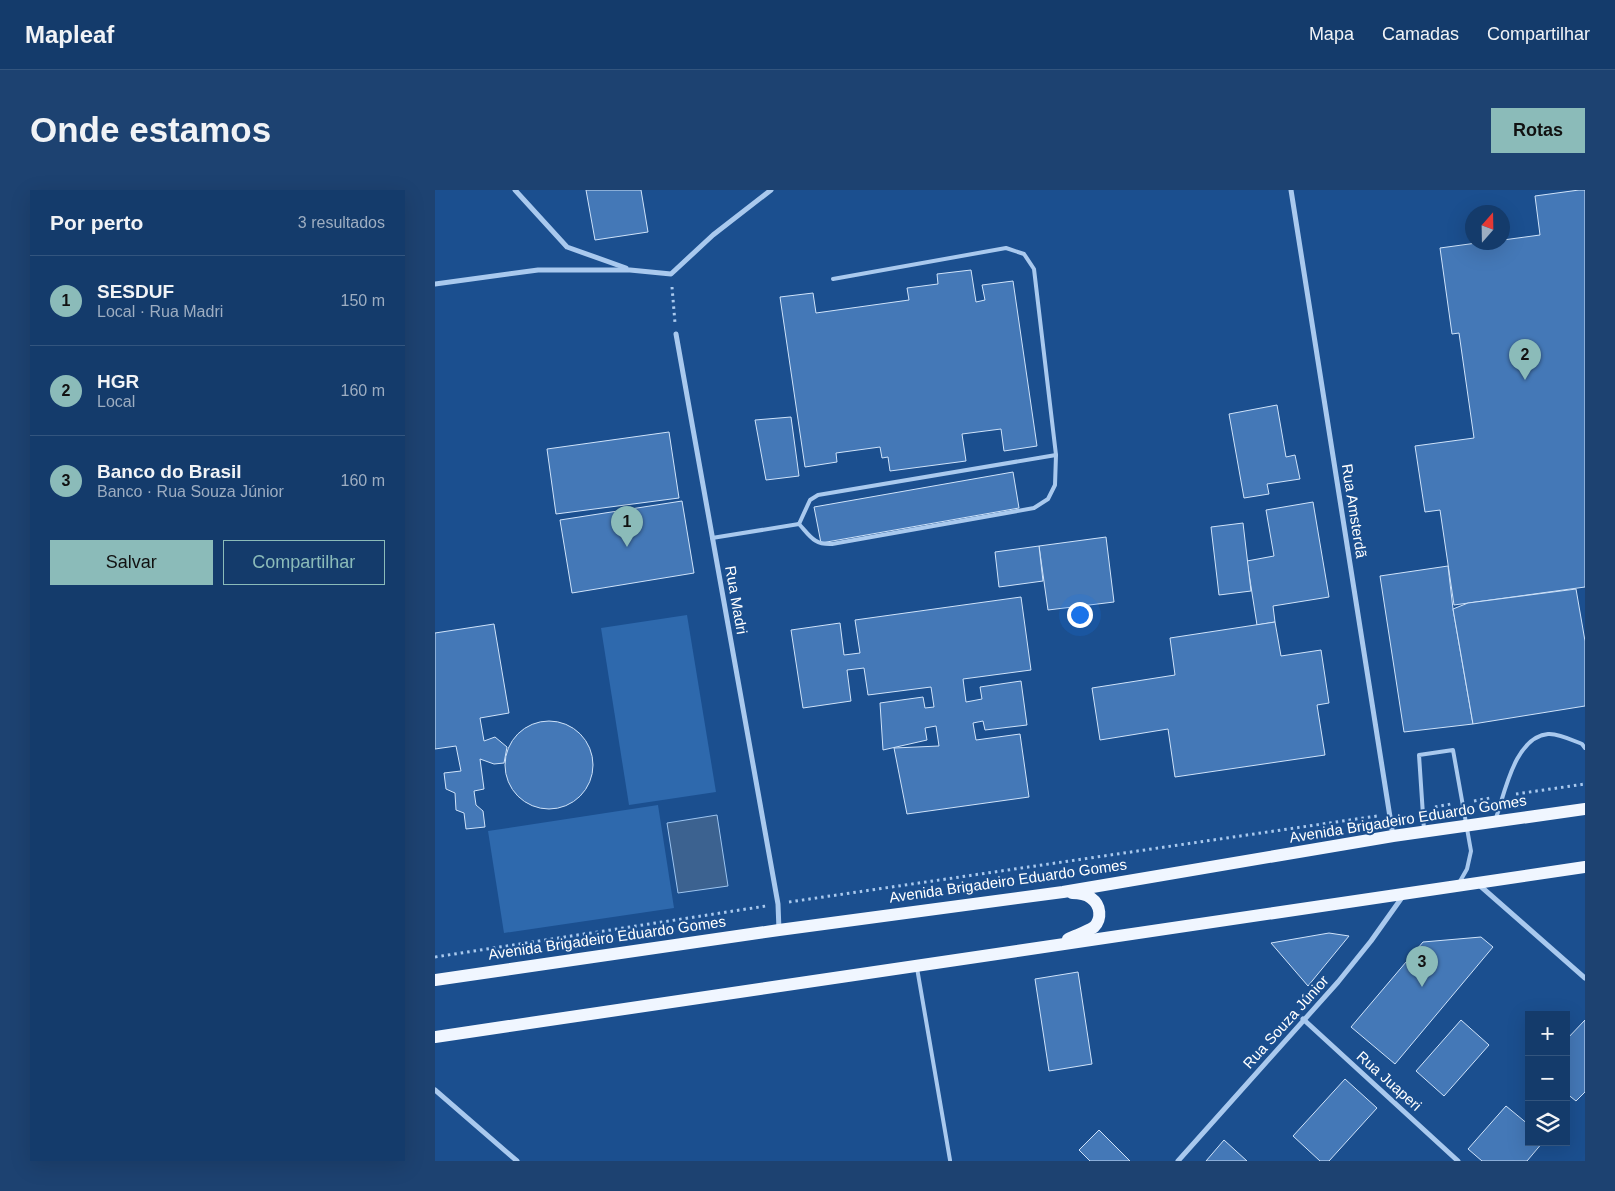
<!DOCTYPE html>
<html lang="pt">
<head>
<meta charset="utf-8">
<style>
	body { margin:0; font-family:Helvetica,sans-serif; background:#1d4271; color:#f1f3f6 }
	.controls { position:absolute; right:15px; bottom:15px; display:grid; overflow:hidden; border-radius:0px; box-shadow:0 5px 20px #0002 }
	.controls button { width:45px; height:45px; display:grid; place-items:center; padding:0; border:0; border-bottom:1px solid #33557e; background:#143b6b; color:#f1f3f6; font:25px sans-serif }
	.compass { position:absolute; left:1030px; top:15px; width:45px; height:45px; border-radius:50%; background:#143b6b; box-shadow:0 5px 20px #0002; rotate:20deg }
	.you { position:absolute; left:644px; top:424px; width:18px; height:18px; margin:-12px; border:4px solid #fff; border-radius:50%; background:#1a73e8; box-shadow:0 0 0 8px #1a73e833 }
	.badge { display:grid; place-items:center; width:32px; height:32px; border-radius:50%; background:#8bbbb9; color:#111; font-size:16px; font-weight:700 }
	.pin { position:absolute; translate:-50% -41px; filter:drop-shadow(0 1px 2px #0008) }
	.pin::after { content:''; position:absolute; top:26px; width:18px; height:15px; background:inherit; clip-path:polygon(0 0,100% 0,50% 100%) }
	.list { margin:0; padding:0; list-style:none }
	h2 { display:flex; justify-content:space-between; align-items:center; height:65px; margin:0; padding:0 20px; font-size:21px }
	h2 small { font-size:16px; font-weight:400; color:#9dadc1 }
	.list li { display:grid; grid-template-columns:32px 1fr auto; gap:15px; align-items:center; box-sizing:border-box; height:90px; padding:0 20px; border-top:1px solid #33557e }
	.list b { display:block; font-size:19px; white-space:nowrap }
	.list p { margin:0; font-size:16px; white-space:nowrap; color:#9dadc1 }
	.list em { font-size:16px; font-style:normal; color:#9dadc1 }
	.actions { display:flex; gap:10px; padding:15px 20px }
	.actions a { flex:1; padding:11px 0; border:1px solid #8bbbb9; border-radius:0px; text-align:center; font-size:18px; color:#8bbbb9 }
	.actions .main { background:#8bbbb9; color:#111 }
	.icon { flex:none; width:28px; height:28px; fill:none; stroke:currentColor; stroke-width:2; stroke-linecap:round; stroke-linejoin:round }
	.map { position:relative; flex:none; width:1150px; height:971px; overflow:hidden; border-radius:0px }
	header { display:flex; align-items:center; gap:30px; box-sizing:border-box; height:70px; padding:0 25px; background:#143b6b; border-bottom:1px solid #33557e }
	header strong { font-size:24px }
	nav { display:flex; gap:28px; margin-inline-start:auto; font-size:18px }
	.intro { display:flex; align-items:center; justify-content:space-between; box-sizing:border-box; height:120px; padding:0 30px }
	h1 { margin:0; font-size:35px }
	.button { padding:12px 22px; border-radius:0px; background:#8bbbb9; color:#111; font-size:18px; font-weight:700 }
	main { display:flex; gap:30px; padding:0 30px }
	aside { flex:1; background:#143b6b; border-radius:0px; box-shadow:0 5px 20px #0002 }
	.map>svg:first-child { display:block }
	.green { fill:#2e69ad }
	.water { fill:#3c6290; stroke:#9cc4f0 }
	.building { fill:#4478b7; stroke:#cfe3fa }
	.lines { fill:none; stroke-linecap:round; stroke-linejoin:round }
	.path { stroke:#a9c9ee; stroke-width:3; stroke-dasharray:2.5 4; stroke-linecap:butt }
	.service { stroke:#a9c9ee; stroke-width:4 }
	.minor { stroke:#a9c9ee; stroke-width:5 }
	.primary { stroke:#f0f6ff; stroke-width:12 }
	.labels { text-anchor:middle; stroke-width:4; stroke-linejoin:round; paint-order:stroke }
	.street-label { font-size:15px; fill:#fff; stroke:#1b4f8f }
</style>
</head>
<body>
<header>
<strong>Mapleaf</strong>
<nav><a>Mapa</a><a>Camadas</a><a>Compartilhar</a></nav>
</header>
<div class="intro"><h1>Onde estamos</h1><a class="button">Rotas</a></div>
<main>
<aside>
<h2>Por perto<small>3 resultados</small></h2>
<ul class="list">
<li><span class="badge">1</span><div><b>SESDUF</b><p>Local · Rua Madri</p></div><em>150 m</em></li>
<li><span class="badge">2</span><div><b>HGR</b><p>Local</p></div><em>160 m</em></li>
<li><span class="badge">3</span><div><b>Banco do Brasil</b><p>Banco · Rua Souza Júnior</p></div><em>160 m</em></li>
</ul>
<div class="actions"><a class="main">Salvar</a><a>Compartilhar</a></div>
</aside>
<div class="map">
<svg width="1150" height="971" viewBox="0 0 1150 971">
	<rect width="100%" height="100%" fill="#1b4f8f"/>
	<g class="green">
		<path d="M252,425L281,602L194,615L166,438Z"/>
		<path d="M223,615L239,718L69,743L53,641Z"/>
	</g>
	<path class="water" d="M282,625L293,696L243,703L232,633Z"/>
	<g class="building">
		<path d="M151,0H206L213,42L160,50Z"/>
		<path d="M1144,0H1150V397L1019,415L1005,320L990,322L980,256L1039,248L1024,143L1017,144L1005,58L1049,52H1068V50L1105,45L1100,6Z"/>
		<path d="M536,80L541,112L550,110L547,95L578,91L602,256L569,261L566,239L527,244L531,271L455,281L453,267L447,268L445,257L401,263L402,272L370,277L345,107L378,103L381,123L474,110L472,98L503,94L502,84Z"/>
		<path d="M842,215L851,267L860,265L865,289L832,294L834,304L809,308L794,224Z"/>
		<path d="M356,227L364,286L331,290L320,230Z"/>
		<path d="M234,242L244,308L121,324L112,259Z"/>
		<path d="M578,282L584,318L386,353L379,317Z"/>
		<path d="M247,311L259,383L137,403L125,330Z"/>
		<path d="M878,312L894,407L838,416L840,432L822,435L812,371L839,366L831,320Z"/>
		<path d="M808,333L816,401L784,405L776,337Z"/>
		<path d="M671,347L679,412L613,420L604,356Z"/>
		<path d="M604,356L608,391L564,397L560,362Z"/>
		<path d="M1013,376L1018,419L1038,534L969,542L945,386Z"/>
		<path d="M1141,399L1150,451V516L1038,534L1018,419L1033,413Z"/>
		<path d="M586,407L596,480L528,489L531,512L547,509L545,497L586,491L592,535L550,540L548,531L538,533L541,550L585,544L594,607L472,624L459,558L504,556L501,536L490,538L492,550L448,560L445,513L488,507L490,518L499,517L496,497L433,505L429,478L412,480L416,511L368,518L356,440L405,433L409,465L425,463L420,430Z"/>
		<path d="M840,432L846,466L886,460L894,513L882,515L890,565L740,587L733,539L665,550L657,498L740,485L735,448Z"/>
		<path d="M59,434L74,523L45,528L49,551L60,547L72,557L69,573L59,574L45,569L49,599L39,601L41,615L48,621L50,637L31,639L29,623L21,620L20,603L11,599L9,583L26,581L21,556L0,559V443Z"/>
		<circle cx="114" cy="575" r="44"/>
		<path d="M894,743L914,746L873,796L836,753Z"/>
		<path d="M1046,747L1058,757L960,874L916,837L988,752Z"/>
		<path d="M643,782L657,874L614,881L600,789Z"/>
		<path d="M1026,830L1054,855L1009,906L981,881Z"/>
		<path d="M1150,830V902L1141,911L1131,903V850Z"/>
		<path d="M910,889L942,918L894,971H885L858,946Z"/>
		<path d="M1071,916L1094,935V952H1108L1092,971H1047L1033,959Z"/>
		<path d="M664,940L695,971H655L644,960Z"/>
		<path d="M789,950L812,971H771Z"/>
	</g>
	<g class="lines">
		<g class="path">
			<path d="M237,97L240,133"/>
			<path d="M1081,604L1150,594"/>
			<path d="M1039,611L1055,608"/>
			<path d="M1000,617L1016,614"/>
			<path d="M354,712L942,626"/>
			<path d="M0,767L331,716"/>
		</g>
		<g class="service">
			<path d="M364,334C375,346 379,355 397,354L599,318L613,309L620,295L621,265L599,79L589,64L571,58L398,89"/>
			<path d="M364,334L375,310L383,305L621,265"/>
			<path d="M277,348L364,334"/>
			<path d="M1061,628C1070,602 1080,547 1113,544C1123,543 1137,550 1147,554L1150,558"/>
			<path d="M989,640L984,565L1018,560L1036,661L1032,679L1024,693"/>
			<path d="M482,778L515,970"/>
		</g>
		<g class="minor">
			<path d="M80,0L132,57L191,78"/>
			<path d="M856,0L958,646"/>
			<path d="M0,94L103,80H195L236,84L278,45L336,0"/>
			<path d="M241,144L343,714L344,740"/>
			<path d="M1043,694L1150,788"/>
			<path d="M868,829L1023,971"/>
			<path d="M0,900L82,971"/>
			<path d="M743,971L903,792L936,751L968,706"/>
		</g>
		<g class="primary">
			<path d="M633,749C641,745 652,742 659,737C667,729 666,715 656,708C651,704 643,703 637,703"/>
			<path d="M0,790L344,740L628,702L958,646L1150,619"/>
			<path d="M0,847L1150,677"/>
		</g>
	</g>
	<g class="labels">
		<g class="street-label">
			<text transform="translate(919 321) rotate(81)" y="5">Rua Amsterdã</text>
			<text transform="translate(301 410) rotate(80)" y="5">Rua Madri</text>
			<text transform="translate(973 629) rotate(-9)" y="5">Avenida Brigadeiro Eduardo Gomes</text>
			<text transform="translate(573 691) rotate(-8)" y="5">Avenida Brigadeiro Eduardo Gomes</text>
			<text transform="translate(172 748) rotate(-8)" y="5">Avenida Brigadeiro Eduardo Gomes</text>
			<text transform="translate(851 832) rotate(-48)" y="5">Rua Souza Júnior</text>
			<text transform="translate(954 891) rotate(42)" y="5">Rua Juaperi</text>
		</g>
	</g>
</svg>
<div class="controls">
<button>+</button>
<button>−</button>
<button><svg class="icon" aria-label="layers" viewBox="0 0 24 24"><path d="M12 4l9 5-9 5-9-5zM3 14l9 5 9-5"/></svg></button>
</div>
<svg class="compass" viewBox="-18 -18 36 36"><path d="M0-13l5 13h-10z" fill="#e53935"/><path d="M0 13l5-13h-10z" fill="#9dadc1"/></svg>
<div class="you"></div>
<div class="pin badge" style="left:192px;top:357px">1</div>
<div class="pin badge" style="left:1090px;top:190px">2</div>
<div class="pin badge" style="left:987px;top:797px">3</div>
</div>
</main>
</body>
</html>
